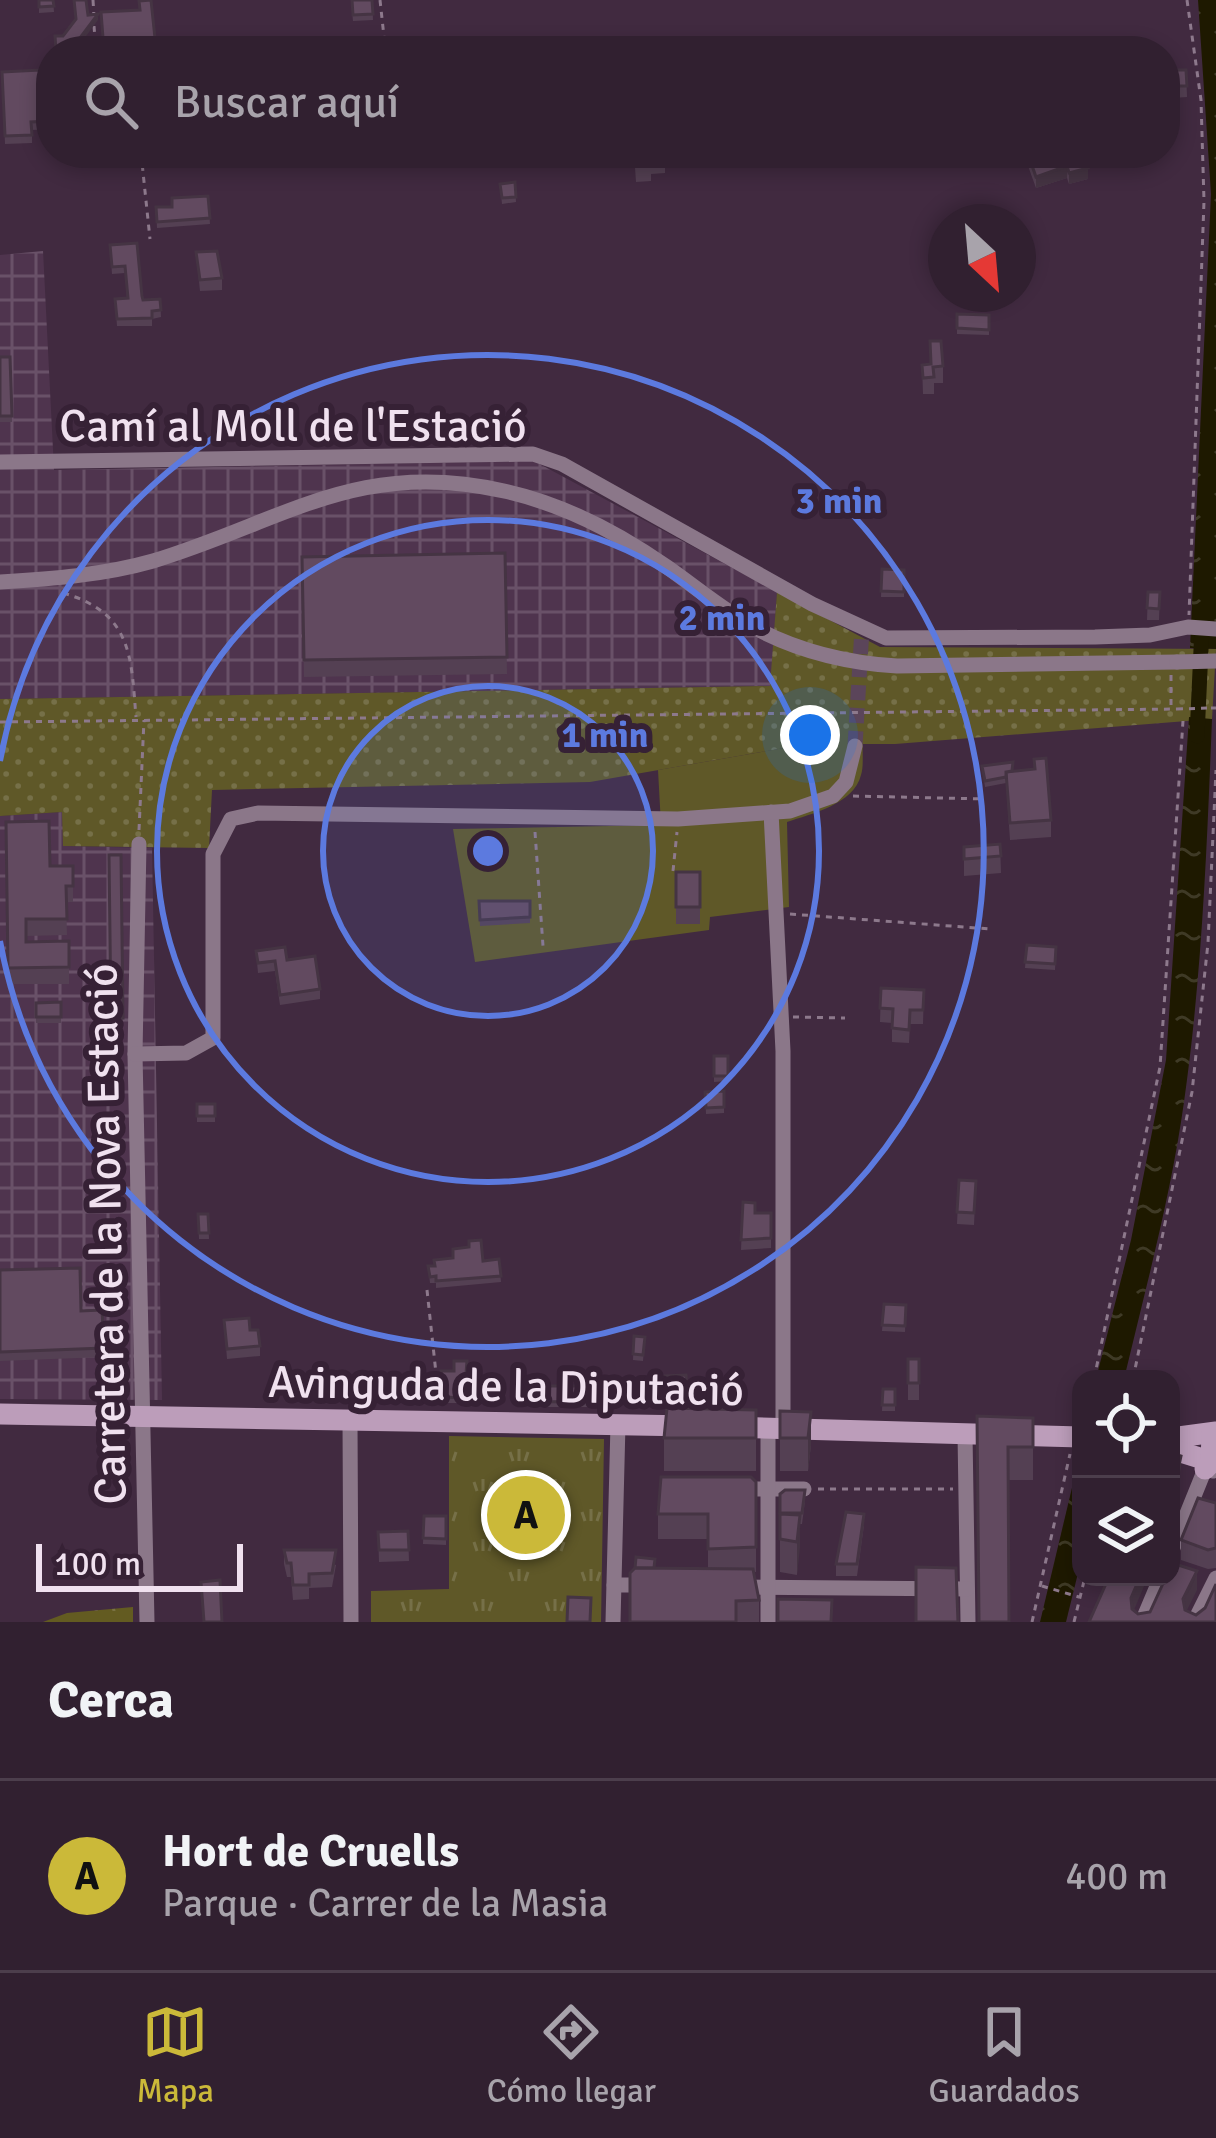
<!DOCTYPE html>
<html lang="es">
<head>
<meta charset="utf-8">
<style>
	body { margin:0; font-family:Signika,sans-serif; background:#3d2d3c; color:#f1f3f6 }
	.controls { position:absolute; right:36px; bottom:36px; display:grid; overflow:hidden; border-radius:24px; box-shadow:0 6px 18px #0003 }
	.controls button { width:108px; height:108px; display:grid; place-items:center; padding:0; border:0; border-bottom:3px solid #4c3e4c; background:#312030; color:#f1f3f6; font:60px sans-serif }
	.compass { position:absolute; left:928px; top:204px; width:108px; height:108px; border-radius:50%; background:#312030; box-shadow:0 6px 18px #0003; rotate:154deg }
	.scale { position:absolute; left:36px; bottom:30px; width:207px; box-sizing:border-box; padding-left:12px; border:6px solid #f0e1ef; border-top:0; font-size:33px; line-height:42px; white-space:nowrap; color:#f0e1ef; -webkit-text-stroke:9px #362135; paint-order:stroke }
	.you { position:absolute; left:810px; top:735px; width:42px; height:42px; margin:-30px; border:9px solid #fff; border-radius:50%; background:#1a73e8; box-shadow:0 0 0 18px #1a73e833 }
	.badge { display:grid; place-items:center; width:78px; height:78px; border-radius:50%; background:#cbb939; color:#111; font-size:39px; font-weight:700 }
	.pin { position:absolute; translate:-50% -50%; border:6px solid #fff; box-shadow:0 3px 12px #0006 }
	.list { margin:0; padding:0; list-style:none }
	h2 { display:flex; justify-content:space-between; align-items:center; height:156px; margin:0; padding:0 48px; font-size:51px }
	h2 small { font-size:39px; font-weight:400; color:#a8a3ab }
	.list li { display:grid; grid-template-columns:78px 1fr auto; gap:36px; align-items:center; box-sizing:border-box; height:192px; padding:0 48px; border-top:3px solid #4c3e4c }
	.list b { display:block; font-size:45px; white-space:nowrap }
	.list p { margin:0; font-size:39px; white-space:nowrap; color:#a8a3ab }
	.list em { font-size:39px; font-style:normal; color:#a8a3ab }
	.icon { flex:none; width:66px; height:66px; fill:none; stroke:currentColor; stroke-width:2; stroke-linecap:round; stroke-linejoin:round }
	.map { position:relative; flex:none; width:1216px; height:1622px; overflow:hidden }
	.search { position:absolute; background:#312030; box-shadow:0 6px 18px #0003; left:36px; right:36px; top:36px; height:132px; display:flex; align-items:center; gap:30px; box-sizing:border-box; padding:0 42px; border-radius:48px; color:#a8a3ab; font-size:45px }
	.sheet { height:348px; background:#312030 }
	nav { display:flex; justify-content:space-around; align-items:center; box-sizing:border-box; height:168px; border-top:3px solid #4c3e4c; background:#312030; font-size:33px; color:#a8a3ab }
	nav a { display:grid; justify-items:center; gap:6px }
	nav .on { color:#cbb939 }
	.map>svg:first-child { display:block }
	.industrial { fill:url(#industrial-grid) }
	.grass { fill:url(#grass-dots) }
	.forest { fill:url(#forest-crowns) }
	.park { fill:url(#park-tufts) }
	.garden { fill:#5f5828 }
	.water { fill:url(#water-ripples) }
	.lines { fill:none; stroke-linecap:round; stroke-linejoin:round }
	.canal { stroke:#1e1900; stroke-width:15 }
	.street-tunnel { stroke:#5b455a; stroke-width:15; stroke-dasharray:15 8; stroke-linecap:butt }
	.path { stroke:#8d798c; stroke-width:3; stroke-dasharray:6 6; stroke-linecap:butt }
	.street { stroke:#8b7789; stroke-width:15 }
	.secondary { stroke:#bc9dba; stroke-width:21 }
	.path-bridge { stroke:#8d798c; stroke-width:3; stroke-dasharray:6 6; stroke-linecap:butt }
	.street-bridge { stroke:#8b7789; stroke-width:15 }
	.wall { fill:#544053 }
	.shaded-wall { fill:#453443 }
	.building { fill:#624a60; stroke:#453443; stroke-width:3 }
	.ring { fill:none; stroke:#5c7adf; stroke-width:6 }
	.labels { text-anchor:middle; stroke-width:12; stroke-linejoin:round; paint-order:stroke }
	.street-label { font-size:45px; fill:#f0e1ef; stroke:#362135 }
	.centre { fill:#5c7adf; stroke:#362135; stroke-width:6 }
	.ring-label { font-size:36px; text-anchor:middle; font-weight:bold; fill:#5c7adf; stroke:#362135; stroke-width:12; stroke-linejoin:round; paint-order:stroke }
</style>
</head>
<body>
<div class="map">
<svg width="1216" height="1622" viewBox="0 0 1216 1622">
	<defs>
		<pattern id="industrial-grid" width="8" height="8" patternUnits="userSpaceOnUse" patternTransform="scale(3)"><rect width="8" height="8" fill="#4f344e"/><path d="M0 4h8M4 0v8" fill="none" stroke="#695168"/></pattern>
		<pattern id="grass-dots" width="8" height="8" patternUnits="userSpaceOnUse" patternTransform="scale(3)"><rect width="8" height="8" fill="#5f5828"/><path d="M2 2h.1M6 6h.1" fill="none" stroke="#767048" stroke-width="1.8" stroke-linecap="round"/></pattern>
		<pattern id="forest-crowns" width="20" height="18" patternUnits="userSpaceOnUse" patternTransform="scale(3)"><rect width="20" height="18" fill="#635b21"/><path d="M2 6a3 3 0 1 1 6 0M12 15a3 3 0 1 1 6 0" fill="none" stroke="#7a7242"/></pattern>
		<pattern id="park-tufts" width="24" height="20" patternUnits="userSpaceOnUse" patternTransform="scale(3)"><rect width="24" height="20" fill="#5f5828"/><path d="M3 7l-1-3M5 7V3M7 7l1-3M15 17l-1-3M17 17v-4M19 17l1-3" fill="none" stroke="#767048"/></pattern>
		<pattern id="water-ripples" width="26" height="14" patternUnits="userSpaceOnUse" patternTransform="scale(3)"><rect width="26" height="14" fill="#1e1900"/><path d="M2 4q2-2 4 0t4 0M15 11q2-2 4 0t4 0" fill="none" stroke="#3f3a26"/></pattern>
	</defs>
	<rect width="100%" height="100%" fill="#412a40"/>
	<g class="industrial">
		<path d="M43,251L54,470L534,461L777,592L771,686L0,699V255Z"/>
		<path d="M63,812V846L152,848L162,1400L0,1399V816Z"/>
	</g>
	<path class="grass" d="M777,592L880,647L1216,649L1212,719L895,744H807L590,782L212,790L209,848L63,846L62,812L0,816V699L770,686Z"/>
	<path class="forest" d="M133,1607V1622H43L67,1613Z"/>
	<path class="park" d="M449,1436L604,1439L601,1622H371V1591L449,1589Z"/>
	<path class="garden" d="M807,744H863C862,753 864,766 861,775C854,804 811,814 787,822L789,907L710,917L709,930L475,962L453,829L661,825L658,770Z"/>
	<g class="water">
		<path d="M1198,0H1216V649L1190,648L1211,194Z"/>
		<path d="M1189,717L1212,719C1207,846 1202,976 1184,1102C1171,1195 1146,1287 1124,1379H1096L1131,1240L1166,1060Z"/>
		<path d="M1081,1450V1561L1066,1622H1040Z"/>
	</g>
	<g class="lines">
		<path class="canal" d="M1197,736L1202,628"/>
		<path class="street-tunnel" d="M855,746L862,629"/>
		<g class="path">
			<path d="M93,0L94,16"/>
			<path d="M380,0L385,46"/>
			<path d="M1187,0L1201,100L1204,201L1189,615"/>
			<path d="M94,26L96,51"/>
			<path d="M141,153L150,239"/>
			<path d="M63,593C133,613 131,658 136,717"/>
			<path d="M1171,675V708"/>
			<path d="M1211,708H1216"/>
			<path d="M0,722L1177,709"/>
			<path d="M853,796L985,799"/>
			<path d="M139,830L144,720"/>
			<path d="M535,832L543,946"/>
			<path d="M673,871L677,832"/>
			<path d="M790,914L990,929"/>
			<path d="M793,1017L845,1018"/>
			<path d="M427,1290L439,1401"/>
			<path d="M1094,1379L1160,1067L1183,721"/>
			<path d="M1133,1379L1192,1092L1208,943L1216,770"/>
			<path d="M818,1489H953"/>
			<path d="M1042,1586L1079,1597"/>
			<path d="M1032,1622L1070,1454"/>
			<path d="M1074,1622L1085,1577"/>
		</g>
		<g class="street">
			<path d="M0,462L533,454L562,464L812,604L886,638L1095,637L1150,635L1188,627L1216,629"/>
			<path d="M0,582C51,579 104,575 153,561C282,522 358,458 504,491C563,504 617,532 667,567C697,588 725,612 757,629C801,652 848,663 897,666L1177,662"/>
			<path d="M771,812L783,1051V1428"/>
			<path d="M139,844L135,1054L147,1622"/>
			<path d="M135,1054L186,1053L213,1038V854L231,819L258,813L678,819L790,811L833,796L846,782L855,746"/>
			<path d="M350,1421L351,1622"/>
			<path d="M965,1434L968,1622"/>
			<path d="M736,1489H804"/>
			<path d="M1171,1553L1205,1469L1213,1471"/>
			<path d="M614,1585H647"/>
			<path d="M737,1587L967,1589"/>
			<path d="M613,1622L618,1424"/>
			<path d="M768,1622V1428"/>
			<path d="M1142,1622L1161,1577"/>
			<path d="M1194,1622L1216,1578"/>
		</g>
		<g class="secondary">
			<path d="M0,1414L691,1426"/>
			<path d="M728,1427L1081,1437"/>
			<path d="M1171,1438L1216,1432"/>
			<path d="M1171,1449L1203,1459"/>
			<path d="M1205,1469L1211,1463L1212,1433"/>
		</g>
		<path class="path-bridge" d="M1177,709L1211,708"/>
		<path class="street-bridge" d="M1177,662L1216,661"/>
	</g>
	<g class="wall">
		<path d="M39,0H53L54,12L39,13Z"/>
		<path d="M351,0H372L373,20L353,21Z"/>
		<path d="M101,12L155,38V45L132,47Z"/>
		<path d="M1173,70H1186L1187,97L1173,98Z"/>
		<path d="M2,72L42,110H51V129L32,130V143L5,144Z"/>
		<path d="M148,153H162V161L148,162Z"/>
		<path d="M634,153H665V173L651,174V181L636,182Z"/>
		<path d="M1028,154L1046,158L1088,179L1069,184L1067,178L1036,188L1028,166Z"/>
		<path d="M515,182L516,202L502,204L500,184Z"/>
		<path d="M208,196L210,224L157,228L156,207H172Z"/>
		<path d="M137,243L143,300L160,299L161,317L152,319V326H117L115,299L127,298L125,273L112,274L110,245Z"/>
		<path d="M196,252L222,278V290L200,291Z"/>
		<path d="M957,314L989,315V335L957,334Z"/>
		<path d="M930,341L943,366V383H934V394H923L922,365L930,364Z"/>
		<path d="M0,357H10L12,422H0Z"/>
		<path d="M505,553L507,674L304,677L302,557Z"/>
		<path d="M882,569L904,570V597H881Z"/>
		<path d="M1148,592H1160L1159,620H1147Z"/>
		<path d="M982,766L1012,771L1051,820V837L1010,840L1006,783L985,787Z"/>
		<path d="M6,822L50,866H73V902H66L67,935L26,936V942L69,941V984H8Z"/>
		<path d="M1000,844L1001,873L964,876V847Z"/>
		<path d="M109,855H121L123,1024H111Z"/>
		<rect x="676" y="872" width="24" height="52"/>
		<path d="M479,901H530V923L480,926Z"/>
		<path d="M1027,945L1056,947L1055,970L1025,968Z"/>
		<path d="M256,951L287,960L320,989V999L280,1005L275,971L258,973Z"/>
		<path d="M881,988L924,990L923,1024H910L909,1043L892,1042V1023L880,1022Z"/>
		<path d="M61,1002V1023H36V1003Z"/>
		<path d="M714,1056H728V1081L714,1082Z"/>
		<path d="M724,1091V1113L706,1114L705,1092Z"/>
		<rect x="197" y="1104" width="18" height="18"/>
		<path d="M959,1180L976,1181L974,1225L957,1224Z"/>
		<path d="M743,1202L755,1213H771V1248L741,1250Z"/>
		<path d="M198,1214H208L209,1239H199Z"/>
		<path d="M499,1259L501,1282L436,1288V1283H430L428,1266Z"/>
		<path d="M0,1270L81,1311L102,1310L104,1357L0,1361Z"/>
		<path d="M884,1304L906,1305L905,1332L882,1331Z"/>
		<path d="M224,1320L250,1330L260,1346V1356L227,1359Z"/>
		<path d="M634,1336L645,1337L643,1361L633,1360Z"/>
		<rect x="908" y="1359" width="11" height="41"/>
		<path d="M467,1361L464,1403H444L441,1371H454Z"/>
		<path d="M686,1375L687,1406L666,1408L665,1376Z"/>
		<path d="M541,1386H593V1407H542Z"/>
		<path d="M883,1389H895V1411H882Z"/>
		<path d="M756,1410V1471H664V1438Z"/>
		<path d="M780,1411L811,1412V1445L808,1471H780Z"/>
		<path d="M977,1416L1033,1418V1480H1008Z"/>
		<path d="M756,1482V1572H754L759,1600V1622H630L708,1568V1539H658V1514Z"/>
		<path d="M780,1494L805,1501L802,1524H800L797,1575L780,1572Z"/>
		<path d="M1216,1503V1568L1208,1569L1181,1560V1540Z"/>
		<path d="M424,1516H446V1545L423,1544Z"/>
		<path d="M864,1525L857,1576H836V1564Z"/>
		<path d="M408,1531L409,1561L379,1562L378,1532Z"/>
		<path d="M284,1550L336,1565L332,1587L309,1588V1599L293,1600L291,1577H287L284,1564Z"/>
	</g>
	<g class="shaded-wall">
		<path d="M98,14V20L75,51H71Z"/>
		<path d="M1067,166V178L1036,188V177Z"/>
		<path d="M1088,168V179L1069,184V173Z"/>
		<path d="M811,1412V1445L808,1471V1438Z"/>
		<path d="M1181,1456V1468L1175,1496L1171,1498V1486Z"/>
		<path d="M800,1515V1548L797,1575V1542Z"/>
		<path d="M1197,1571V1590L1183,1618V1599Z"/>
		<path d="M1140,1577H1148L1131,1617V1598Z"/>
	</g>
	<g class="building">
		<path d="M39,0H53L54,6L39,7Z"/>
		<path d="M74,0H86L88,15L98,14L71,50L56,51L55,36H63L76,19Z"/>
		<path d="M151,0L155,38L131,39L132,51H104L101,12L140,10L139,1Z"/>
		<path d="M352,0H372L373,14L353,15Z"/>
		<rect x="473" y="41" width="15" height="10"/>
		<path d="M40,70L42,110H51V121L31,122L32,135L5,136L2,72Z"/>
		<path d="M1173,70H1186L1187,86H1173Z"/>
		<path d="M635,153H665V156L651,157V164L636,165Z"/>
		<path d="M1032,153H1044L1046,158L1061,153H1082L1088,168L1069,173L1067,166L1036,177L1028,154Z"/>
		<path d="M515,182L516,197L502,198L500,184Z"/>
		<path d="M208,196L210,218L157,222L156,207H172V198Z"/>
		<path d="M137,243L142,296L143,300L160,299L161,310L152,311V318L117,319L115,299L128,298L125,266L112,267L110,245Z"/>
		<path d="M217,251L222,278L200,280L196,252Z"/>
		<path d="M957,314L989,315V330L957,328Z"/>
		<path d="M930,341H941L943,366L933,367L934,377L923,378L922,365L931,364Z"/>
		<path d="M0,357H10L12,416H0Z"/>
		<path d="M505,553L507,657L304,660L302,557Z"/>
		<path d="M882,569L904,570V592L881,591Z"/>
		<path d="M1148,592H1160L1159,609L1147,608Z"/>
		<path d="M1046,758L1051,820L1010,823L1006,772L1035,769L1034,759Z"/>
		<path d="M1013,762L1012,771L1006,772V777L985,781L982,766Z"/>
		<path d="M49,821L50,866H73V886H66L67,919H26V942L69,941V967L8,968L6,822Z"/>
		<path d="M1000,844L1001,856L964,859V847Z"/>
		<path d="M109,855H121L123,1018H111Z"/>
		<rect x="676" y="872" width="24" height="35"/>
		<path d="M479,901H530V917L480,920Z"/>
		<path d="M1027,945L1056,947L1055,964L1025,962Z"/>
		<path d="M285,947L287,960L315,956L320,989L280,995L275,961L258,963L256,951Z"/>
		<path d="M881,988L924,990L923,1010H910L909,1030L892,1028L893,1009L880,1008Z"/>
		<path d="M61,1002V1017H36V1003Z"/>
		<rect x="714" y="1056" width="14" height="20"/>
		<path d="M724,1091V1107L706,1108L705,1092Z"/>
		<rect x="197" y="1104" width="18" height="12"/>
		<path d="M959,1180L976,1181L974,1213L957,1212Z"/>
		<path d="M743,1202L755,1203V1213H771V1238L741,1240Z"/>
		<path d="M198,1214H208L209,1233H199Z"/>
		<path d="M481,1240L483,1261L499,1259L501,1276L436,1281V1276L430,1277L428,1266H435L434,1260L453,1258V1249L469,1247V1241Z"/>
		<path d="M80,1268L81,1311L102,1310L104,1348L0,1352V1270Z"/>
		<path d="M884,1304L906,1305L905,1326L882,1325Z"/>
		<path d="M249,1318L250,1330H258L260,1346L227,1349L224,1320Z"/>
		<path d="M634,1336L645,1337L643,1355L633,1354Z"/>
		<rect x="908" y="1359" width="11" height="24"/>
		<path d="M454,1361H467L464,1398L444,1397L441,1371H454Z"/>
		<path d="M686,1375L687,1395L666,1396L665,1376Z"/>
		<path d="M541,1386H593V1401L542,1402Z"/>
		<path d="M883,1389H895V1405H882Z"/>
		<path d="M667,1408L756,1410V1438H664Z"/>
		<path d="M780,1411L811,1412L808,1438H780Z"/>
		<path d="M977,1416L1033,1418V1447H1008L1009,1622H979Z"/>
		<path d="M1171,1453L1181,1456L1175,1484L1171,1486Z"/>
		<path d="M661,1477H751L756,1482V1547L708,1549V1514H658Z"/>
		<path d="M785,1490H805L802,1513H780V1494Z"/>
		<path d="M1198,1498L1216,1503V1548L1208,1550L1181,1540Z"/>
		<path d="M846,1512L864,1514L857,1564H836Z"/>
		<path d="M780,1514L800,1515L797,1542L780,1539Z"/>
		<path d="M424,1516H446V1539L423,1538Z"/>
		<path d="M408,1531L409,1550H379L378,1532Z"/>
		<path d="M284,1550H336L332,1573L309,1574V1585H293L291,1563H287Z"/>
		<path d="M636,1557L655,1559L654,1568H635Z"/>
		<path d="M1172,1563L1197,1571L1183,1599L1185,1610L1196,1615L1205,1608L1216,1584V1622H1089L1109,1577H1140L1131,1598L1132,1609L1138,1614L1150,1612L1166,1577H1171Z"/>
		<path d="M916,1567L956,1568L958,1622H916Z"/>
		<path d="M635,1568L753,1569L759,1600L736,1601V1622H630V1573Z"/>
		<path d="M220,1580L222,1622H204L201,1582Z"/>
		<path d="M568,1597L591,1598L590,1622H567Z"/>
		<path d="M778,1599L832,1600L831,1622H778Z"/>
	</g>
	<circle cx="488" cy="851" r="165" fill="#5c7adf" fill-opacity=".12"/>
	<g class="ring">
		<circle cx="488" cy="851" r="165"/>
		<circle cx="488" cy="851" r="331"/>
		<path d="M0 761A496 496 0 1 1 0 941"/>
	</g>
	<g class="labels">
		<g class="street-label">
			<text x="293" y="441">Camí al Moll de l'Estació</text>
			<text transform="translate(105 1234) rotate(-91)" y="16">Carretera de la Nova Estació</text>
			<text transform="translate(506 1385) rotate(1)" y="16">Avinguda de la Diputació</text>
		</g>
	</g>
	<circle cx="488" cy="851" r="18" class="centre"/>
	<g class="ring-label">
		<text x="839" y="513">3 min</text>
		<text x="722" y="630">2 min</text>
		<text x="605" y="747">1 min</text>
	</g>
</svg>
<div class="controls">
<button><svg class="icon" aria-label="locate" viewBox="0 0 24 24"><circle cx="12" cy="12" r="6"/><path d="M12 2v4M12 18v4M2 12h4M18 12h4"/></svg></button>
<button><svg class="icon" aria-label="layers" viewBox="0 0 24 24"><path d="M12 4l9 5-9 5-9-5zM3 14l9 5 9-5"/></svg></button>
</div>
<svg class="compass" viewBox="-18 -18 36 36"><path d="M0-13l5 13h-10z" fill="#e53935"/><path d="M0 13l5-13h-10z" fill="#a8a3ab"/></svg>
<div class="scale">100 m</div>
<div class="you"></div>
<div class="pin badge" style="left:526px;top:1515px">A</div>
<div class="search"><svg class="icon" aria-label="search" viewBox="0 0 24 24"><circle cx="10" cy="10" r="6"/><path d="M15 15l6 6"/></svg>Buscar aquí</div>
</div>
<section class="sheet">
<h2>Cerca<small></small></h2>
<ul class="list">
<li><span class="badge">A</span><div><b>Hort de Cruells</b><p>Parque · Carrer de la Masia</p></div><em>400 m</em></li>
</ul>
</section>
<nav>
<a class="on"><svg class="icon" aria-label="map" viewBox="0 0 24 24"><path d="M3 6l6-2 6 2 6-2v14l-6 2-6-2-6 2zM9 4v14M15 6v14"/></svg>Mapa</a>
<a><svg class="icon" aria-label="directions" viewBox="0 0 24 24"><path d="M12 3l9 9-9 9-9-9zM9 14v-3h6M13 9l2 2-2 2"/></svg>Cómo llegar</a>
<a><svg class="icon" aria-label="saved" viewBox="0 0 24 24"><path d="M7 4h10v16l-5-4-5 4z"/></svg>Guardados</a>
</nav>
</body>
</html>
